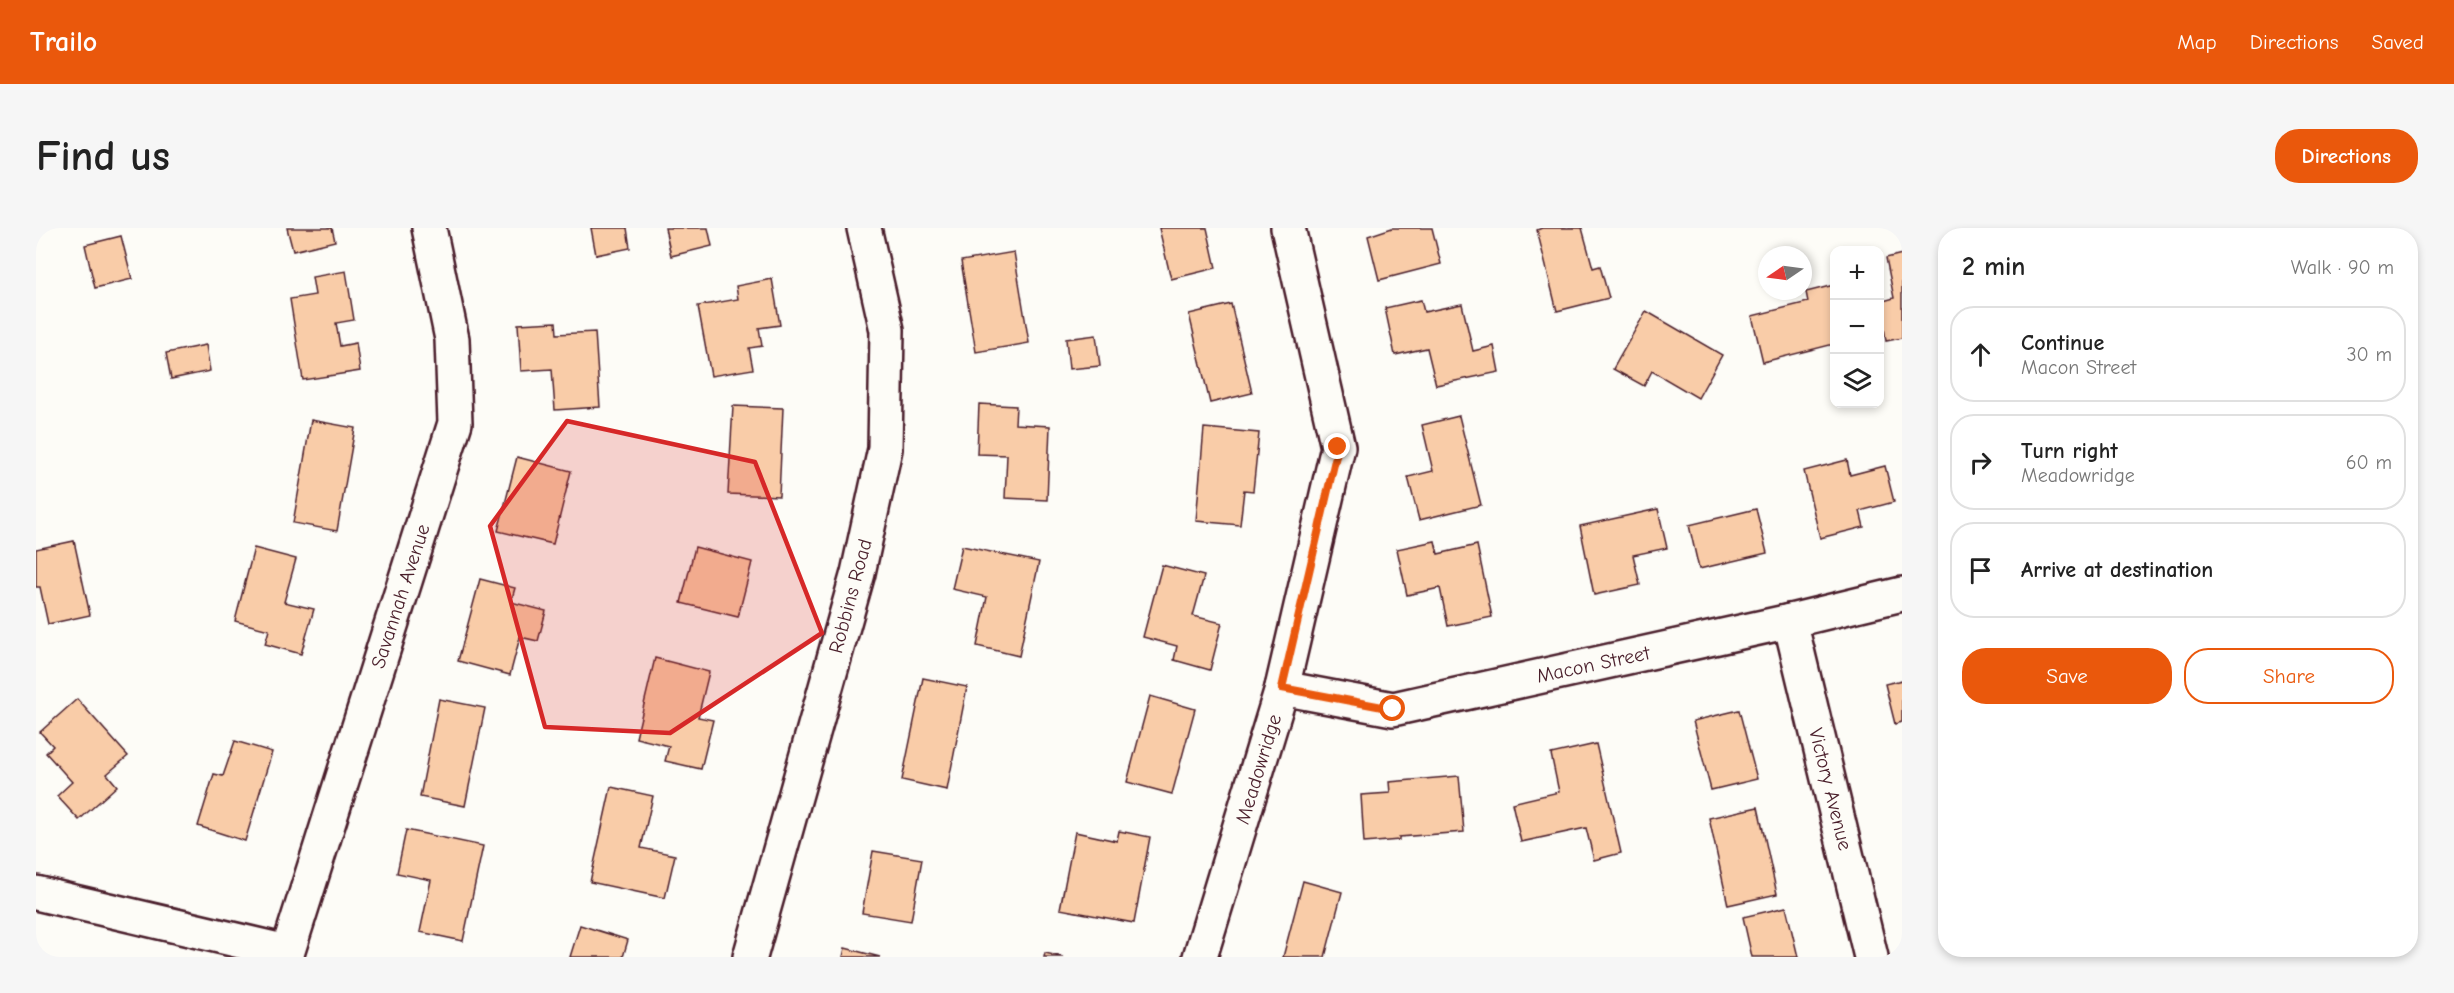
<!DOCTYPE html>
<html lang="en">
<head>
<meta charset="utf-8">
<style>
	body { margin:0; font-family:"Comic Neue",sans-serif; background:#f6f6f6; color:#222 }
	.controls { position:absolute; right:18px; top:18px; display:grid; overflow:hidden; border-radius:12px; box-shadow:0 3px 9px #0003 }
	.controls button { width:54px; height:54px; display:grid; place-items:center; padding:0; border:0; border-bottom:2px solid #e0e0e0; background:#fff; color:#222; font:30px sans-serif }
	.compass { position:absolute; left:1722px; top:18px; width:54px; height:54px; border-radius:50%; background:#fff; box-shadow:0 3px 9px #0003; rotate:257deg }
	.stop { position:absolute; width:18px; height:18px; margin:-14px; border:4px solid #ea580c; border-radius:50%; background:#fff }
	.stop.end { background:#ea580c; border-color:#fff; box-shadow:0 2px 6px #0008 }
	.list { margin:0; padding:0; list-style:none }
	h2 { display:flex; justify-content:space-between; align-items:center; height:78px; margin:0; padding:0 24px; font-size:26px }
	h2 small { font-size:20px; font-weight:400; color:#767676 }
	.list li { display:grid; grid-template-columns:39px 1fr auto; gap:18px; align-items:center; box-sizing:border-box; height:96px; margin:0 12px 12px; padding:0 12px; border:2px solid #e0e0e0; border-radius:24px }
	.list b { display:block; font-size:22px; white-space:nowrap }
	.list p { margin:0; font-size:20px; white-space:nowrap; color:#767676 }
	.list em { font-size:20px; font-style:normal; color:#767676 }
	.actions { display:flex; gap:12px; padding:18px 24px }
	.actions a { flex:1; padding:14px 0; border:2px solid #ea580c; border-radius:24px; text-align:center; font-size:21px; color:#ea580c }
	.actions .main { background:#ea580c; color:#fff }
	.icon { flex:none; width:33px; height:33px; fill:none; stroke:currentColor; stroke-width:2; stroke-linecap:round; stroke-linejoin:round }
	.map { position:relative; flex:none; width:1866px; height:729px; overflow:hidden; border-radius:24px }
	header { display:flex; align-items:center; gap:36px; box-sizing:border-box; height:84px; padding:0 30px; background:#ea580c; color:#fff }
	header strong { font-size:28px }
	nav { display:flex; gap:33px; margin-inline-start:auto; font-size:21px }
	.intro { display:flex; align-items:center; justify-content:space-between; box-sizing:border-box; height:144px; padding:0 36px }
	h1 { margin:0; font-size:42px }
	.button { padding:15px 27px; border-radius:24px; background:#ea580c; color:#fff; font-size:21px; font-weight:700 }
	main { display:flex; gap:36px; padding:0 36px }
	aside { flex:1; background:#fff; border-radius:24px; box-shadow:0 3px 9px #0003 }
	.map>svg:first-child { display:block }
	.building { fill:#f9cca8; stroke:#4a1f2b; stroke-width:1.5 }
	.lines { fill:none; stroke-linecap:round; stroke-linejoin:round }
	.minor-casing { stroke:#4a1f2b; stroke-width:38 }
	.minor { stroke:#fdfcf7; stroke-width:33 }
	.route { stroke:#ea580c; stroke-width:8 }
	.marked { fill:#d62828; fill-opacity:0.2; stroke:#d62828; stroke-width:4.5; stroke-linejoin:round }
	.labels { text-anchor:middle; stroke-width:6; stroke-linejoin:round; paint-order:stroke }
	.street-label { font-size:20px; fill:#4a1f2b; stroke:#fdfcf7 }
</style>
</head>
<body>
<header>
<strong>Trailo</strong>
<nav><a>Map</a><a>Directions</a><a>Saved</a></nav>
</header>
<div class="intro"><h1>Find us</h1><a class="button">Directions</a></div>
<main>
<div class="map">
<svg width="1866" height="729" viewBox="0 0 1866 729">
	<rect width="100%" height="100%" fill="#fdfcf7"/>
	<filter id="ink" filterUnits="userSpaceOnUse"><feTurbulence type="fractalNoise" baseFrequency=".0167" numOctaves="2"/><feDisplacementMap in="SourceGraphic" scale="12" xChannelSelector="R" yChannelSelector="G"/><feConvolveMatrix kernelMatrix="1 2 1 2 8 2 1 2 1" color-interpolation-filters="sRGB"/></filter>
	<g filter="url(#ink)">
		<g class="building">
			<path d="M251,0H296L299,13L257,23Z"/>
			<path d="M555,0H591L594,20L560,27Z"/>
			<path d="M629,0H672L676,18L635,28Z"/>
			<path d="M1123,0H1171L1180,40L1135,51Z"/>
			<path d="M1356,0H1396L1405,36L1343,52L1332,8Z"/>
			<path d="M1506,0H1546L1557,40L1564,38L1573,70L1521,83L1501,2Z"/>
			<path d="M85,8L96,51L59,60L49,17Z"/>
			<path d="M978,24L993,115L940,124L925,33Z"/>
			<path d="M1866,26V110L1850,113L1844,74L1858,70L1850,30Z"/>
			<path d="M310,43L318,92L300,95L304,118L320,115L324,143L267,152L254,71L279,67L276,49Z"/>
			<path d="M736,51L744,97L723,100L726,118L713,120L717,141L675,148L662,78L702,71L700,58Z"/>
			<path d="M1798,57V116L1727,134L1716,88L1772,74L1770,64Z"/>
			<path d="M1385,72L1388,84L1426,76L1437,123L1458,118L1463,144L1400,157L1391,120L1359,127L1349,80Z"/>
			<path d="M1195,76L1216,165L1174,175L1153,86Z"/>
			<path d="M1610,83L1686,127L1662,170L1616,143L1608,158L1577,141Z"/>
			<path d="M520,94L521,106L559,104L564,179L519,182L516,141L485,143L482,96Z"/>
			<path d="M1060,107L1064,138L1033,141L1030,111Z"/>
			<path d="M170,117L174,143L135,151L130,125Z"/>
			<path d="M943,176L980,178L979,196L1014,198L1011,272L969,270L971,227L941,226Z"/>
			<path d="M697,178L747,180L743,268L692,266Z"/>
			<path d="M1423,188L1445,277L1383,292L1372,249L1397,243L1386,197Z"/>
			<path d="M275,192L319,200L301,303L257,295Z"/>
			<path d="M1168,200L1223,205L1217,263L1208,262L1204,297L1160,293Z"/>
			<path d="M481,229L535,243L517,316L462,303Z"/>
			<path d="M1811,232L1814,247L1849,238L1858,274L1824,283L1828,299L1784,310L1768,243Z"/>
			<path d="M1622,281L1631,320L1597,327L1604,357L1558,367L1544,298Z"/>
			<path d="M1720,281L1731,325L1663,341L1653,297Z"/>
			<path d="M38,313L54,387L12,396L4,359H0V321Z"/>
			<path d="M1399,313L1402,326L1441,317L1456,389L1412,398L1404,360L1371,367L1361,321Z"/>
			<path d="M926,318L1003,334L983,428L941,418L951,369L916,361Z"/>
			<path d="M659,319L716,334L702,389L645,375Z"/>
			<path d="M218,320L260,331L248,374L278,381L265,426L229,416L233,402L199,393Z"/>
			<path d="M1126,337L1168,348L1157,388L1186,395L1174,442L1138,432L1141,418L1107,409Z"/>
			<path d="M444,351L479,360L475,374L510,383L502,413L484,409L474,447L422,433Z"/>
			<path d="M619,430L673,444L662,489L677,492L665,541L629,533L633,518L600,510Z"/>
			<path d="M887,450L931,459L911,562L866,552Z"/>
			<path d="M1866,452V494L1859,496L1849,456Z"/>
			<path d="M1114,468L1159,481L1136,566L1091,554Z"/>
			<path d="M41,471L92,528L71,546L81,558L43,592L21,568L36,554L10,525L17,518L4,504Z"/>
			<path d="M403,471L449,480L429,578L384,569Z"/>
			<path d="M1703,482L1721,551L1675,562L1657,493Z"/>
			<path d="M199,513L236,524L209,613L162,598L178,546L187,548Z"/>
			<path d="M1560,516L1585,625L1558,632L1550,600L1485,614L1476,575L1523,564L1515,526Z"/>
			<path d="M1423,548L1428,604L1363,609V612L1328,615L1325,567L1354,565L1353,554Z"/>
			<path d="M575,559L617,568L605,620L639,627L629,670L554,654Z"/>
			<path d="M1722,579L1741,666L1692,677L1673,590Z"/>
			<path d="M370,602L447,618L427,713L384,704L395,652L361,645Z"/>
			<path d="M1083,603L1114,609L1098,695L1024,681L1039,604L1081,613Z"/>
			<path d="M837,623L886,631L875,693L826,685Z"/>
			<path d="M1267,653L1306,664L1289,729H1247Z"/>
			<path d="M1750,679L1762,729H1716L1707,689Z"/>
			<path d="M544,697L592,712L587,729H534Z"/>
			<path d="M809,720L844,729H807Z"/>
			<path d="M1009,725L1027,729H1008Z"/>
		</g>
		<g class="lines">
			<g class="minor-casing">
				<g id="minor">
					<path d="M1754,393L1835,729"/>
					<path d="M1246,460L1357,481L1754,393L1866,366"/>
					<path d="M0,665L251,724"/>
					<path d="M250,729L419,195L416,111L393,0"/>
					<path d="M714,729L822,345L849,221L851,102L828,0"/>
					<path d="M1164,729L1246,460L1302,219L1252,0"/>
				</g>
			</g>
			<use href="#minor" class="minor"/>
		</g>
	</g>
	<g class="lines" filter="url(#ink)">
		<path class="route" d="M1302,219L1246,460L1357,481"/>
	</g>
	<path class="marked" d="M531,193L719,234L786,405L634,505L509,499L454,298Z"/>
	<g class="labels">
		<g class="street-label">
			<text transform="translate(364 368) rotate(-72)" y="7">Savannah Avenue</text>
			<text transform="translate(814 368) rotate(-75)" y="7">Robbins Road</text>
			<text transform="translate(1557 436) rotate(-12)" y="7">Macon Street</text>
			<text transform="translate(1222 541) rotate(-73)" y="7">Meadowridge</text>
			<text transform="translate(1795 561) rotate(76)" y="7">Victory Avenue</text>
		</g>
	</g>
</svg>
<div class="controls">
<button>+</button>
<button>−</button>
<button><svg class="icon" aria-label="layers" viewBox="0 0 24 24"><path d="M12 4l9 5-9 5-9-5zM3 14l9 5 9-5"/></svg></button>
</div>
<svg class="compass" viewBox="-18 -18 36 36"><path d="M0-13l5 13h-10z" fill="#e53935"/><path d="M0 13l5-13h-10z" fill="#767676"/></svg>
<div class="stop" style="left:1357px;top:481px"></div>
<div class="stop end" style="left:1302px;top:219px"></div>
</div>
<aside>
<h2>2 min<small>Walk · 90 m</small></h2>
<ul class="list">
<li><svg class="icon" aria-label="ahead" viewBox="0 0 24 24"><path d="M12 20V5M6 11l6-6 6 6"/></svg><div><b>Continue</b><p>Macon Street</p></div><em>30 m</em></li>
<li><svg class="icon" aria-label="right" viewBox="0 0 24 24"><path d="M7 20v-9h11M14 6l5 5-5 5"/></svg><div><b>Turn right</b><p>Meadowridge</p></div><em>60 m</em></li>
<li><svg class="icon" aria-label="arrive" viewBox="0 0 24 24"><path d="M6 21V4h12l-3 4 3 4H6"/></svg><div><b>Arrive at destination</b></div></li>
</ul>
<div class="actions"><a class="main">Save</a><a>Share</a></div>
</aside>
</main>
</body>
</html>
